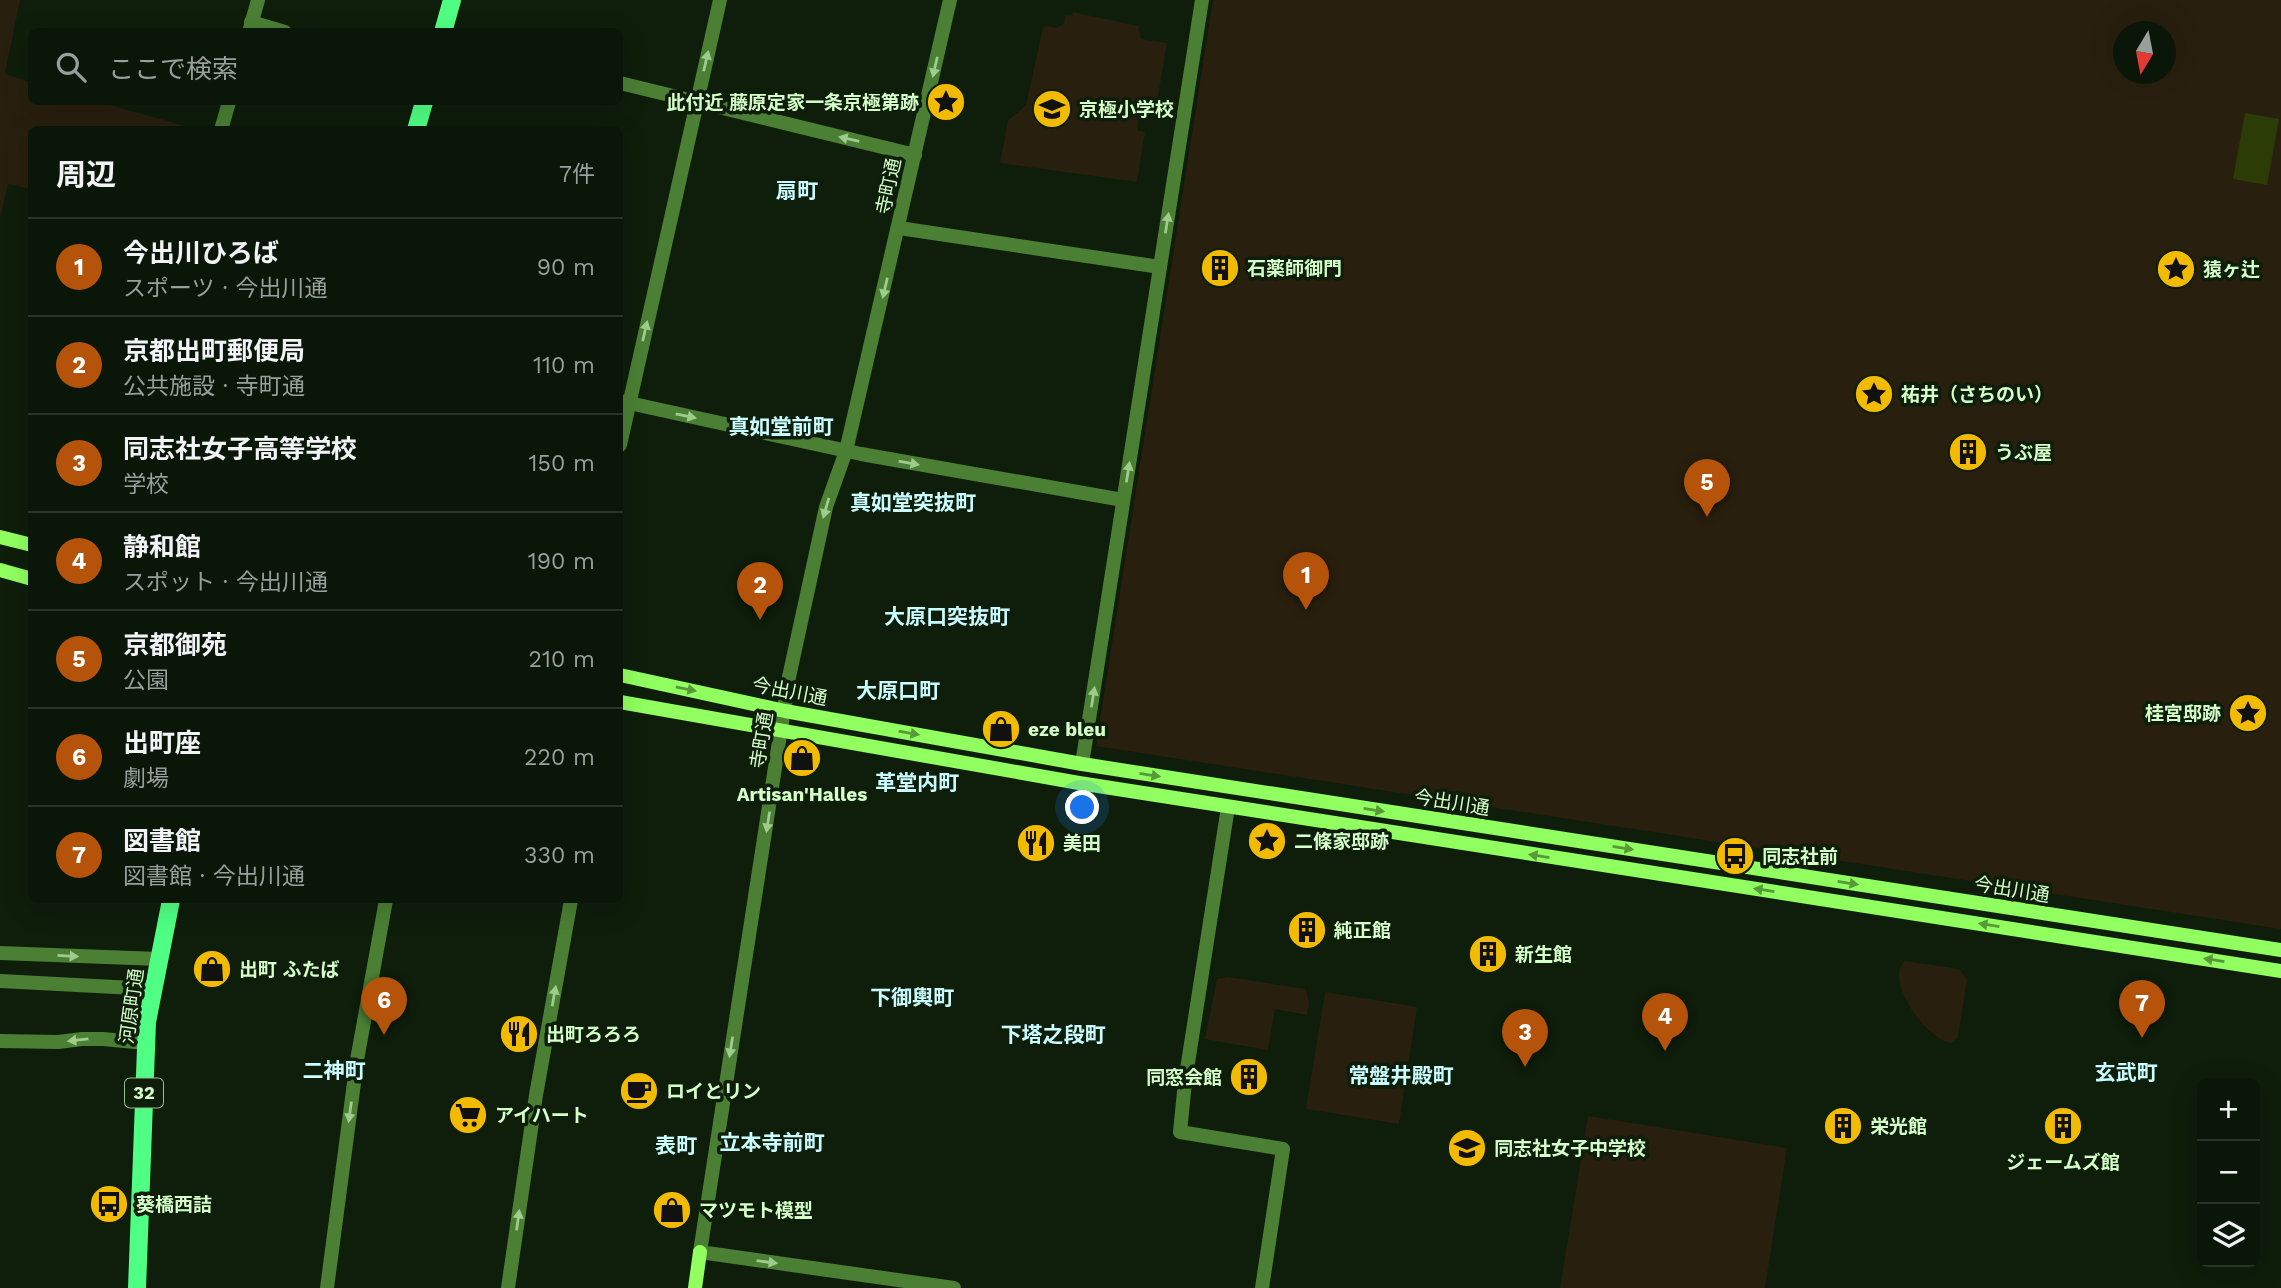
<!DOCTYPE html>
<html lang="ja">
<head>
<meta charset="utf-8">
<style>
	body { margin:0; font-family:"Work Sans","Noto Sans JP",sans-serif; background:#131f12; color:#f1f3f6 }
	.controls { position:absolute; right:21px; bottom:21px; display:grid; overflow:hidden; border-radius:10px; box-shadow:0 7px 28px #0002 }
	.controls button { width:63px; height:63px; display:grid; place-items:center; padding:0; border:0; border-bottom:2px solid #2a3529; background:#0a1608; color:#f1f3f6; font:35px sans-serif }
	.compass { position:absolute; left:2113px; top:21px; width:63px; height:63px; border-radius:50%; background:#0a1608; box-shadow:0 7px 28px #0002; rotate:190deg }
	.you { position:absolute; left:1083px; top:808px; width:24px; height:24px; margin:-18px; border:5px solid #fff; border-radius:50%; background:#1a73e8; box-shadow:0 0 0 10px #1a73e833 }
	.badge { display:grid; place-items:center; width:46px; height:46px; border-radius:50%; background:#b45309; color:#fff; font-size:23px; font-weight:700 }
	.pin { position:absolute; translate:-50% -58px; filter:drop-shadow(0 2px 4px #0008) }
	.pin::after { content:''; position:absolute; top:37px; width:24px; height:21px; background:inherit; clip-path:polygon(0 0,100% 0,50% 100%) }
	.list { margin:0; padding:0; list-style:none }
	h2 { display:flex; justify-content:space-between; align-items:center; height:91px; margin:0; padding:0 28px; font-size:30px }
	h2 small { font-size:23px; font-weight:400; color:#999f9c }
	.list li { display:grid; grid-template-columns:46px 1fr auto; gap:21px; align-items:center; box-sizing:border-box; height:98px; padding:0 28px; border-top:2px solid #2a3529 }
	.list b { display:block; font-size:26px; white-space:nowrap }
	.list p { margin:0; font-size:23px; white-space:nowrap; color:#999f9c }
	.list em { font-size:23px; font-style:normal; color:#999f9c }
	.icon { flex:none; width:38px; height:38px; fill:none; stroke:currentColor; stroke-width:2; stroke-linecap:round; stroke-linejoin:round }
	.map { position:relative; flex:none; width:2281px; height:1288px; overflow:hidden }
	.search { position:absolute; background:#0a1608; box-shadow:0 7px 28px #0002; left:28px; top:28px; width:595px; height:77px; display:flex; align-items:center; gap:18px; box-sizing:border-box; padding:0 24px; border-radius:10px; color:#999f9c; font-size:26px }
	.panel { position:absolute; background:#0a1608; box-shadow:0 7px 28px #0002; left:28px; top:126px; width:595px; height:777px; border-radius:10px }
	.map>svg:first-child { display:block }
	.green { fill:#281f0e; fill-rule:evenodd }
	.water { fill:#2b3c07 }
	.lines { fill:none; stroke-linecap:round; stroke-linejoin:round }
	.street { stroke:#4a7f34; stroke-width:14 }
	.secondary { stroke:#90ff5f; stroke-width:14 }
	.primary { stroke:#4fff83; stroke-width:18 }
	.oneway { fill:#9dcc8d }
	.oneway2 { fill:#569a39 }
	.labels { text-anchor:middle; stroke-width:7; stroke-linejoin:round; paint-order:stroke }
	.shield { fill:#0e1e0b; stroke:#99bc8f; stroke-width:2 }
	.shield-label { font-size:18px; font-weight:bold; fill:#d4ffc8 }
	.poi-label { font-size:19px; font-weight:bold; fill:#d4ffc8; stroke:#0e1e0b; text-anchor:start }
	.street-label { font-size:19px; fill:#d4ffc8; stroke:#0e1e0b }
	.neighbourhood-label { font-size:21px; font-weight:bold; fill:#cafdff; stroke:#0e1e0b }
</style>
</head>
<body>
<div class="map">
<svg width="2281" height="1288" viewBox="0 0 2281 1288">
	<rect width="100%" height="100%" fill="#0e1e0b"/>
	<g class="green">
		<path d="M0,0H20L5,74L31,82L32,102H99L196,129L32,130L31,189L8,184L0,219Z"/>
		<path d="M1213,0H2281V929L1096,746ZM2124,32H2166V74H2124Z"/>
		<path d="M1073,12L1138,26L1141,39L1167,43L1158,96L1145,115L1139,114L1137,130L1145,132L1137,182L1000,163L1008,121L1026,105L1043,28L1046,26L1057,28L1064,23L1065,15L1072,16Z"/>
		<path d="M1905,961L1959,969L1967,979L1958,1037L1952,1043C1928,1042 1883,980 1905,961Z"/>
		<path d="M1228,977L1306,989L1309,1003L1307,1015L1275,1009L1268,1050L1205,1039L1217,979Z"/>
		<path d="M1325,992L1417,1007L1399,1124L1306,1109Z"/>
		<path d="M1588,1116L1787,1148L1765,1288H1560Z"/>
	</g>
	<path class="water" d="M2245,113L2279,119L2267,185L2233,179Z"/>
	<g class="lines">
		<g class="street">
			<path d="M950,0L846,451L826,507L789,677L700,1252L954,1288"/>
			<path d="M251,22L285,32"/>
			<path d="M249,32L258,0"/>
			<path d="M620,83L915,155"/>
			<path d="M221,130L229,102"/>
			<path d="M899,228L1160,267"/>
			<path d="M620,401L861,454L1123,500"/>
			<path d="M620,445L720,0"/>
			<path d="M1082,764L1202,0"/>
			<path d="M1228,807L1185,1082L1180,1132L1283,1149L1262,1288"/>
			<path d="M0,953L159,959"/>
			<path d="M0,981L153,989"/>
			<path d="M0,1041L58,1042L82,1039H103L146,1043"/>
			<path d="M327,1288L357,1060L386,900"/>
			<path d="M508,1288L536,1095L571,900"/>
		</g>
		<g class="secondary">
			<path d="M0,537L32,545"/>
			<path d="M0,570L32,579"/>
			<path d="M620,675L785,711L1082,764L2281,950"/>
			<path d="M620,702L1079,783L2281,971"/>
			<path d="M695,1288L700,1252"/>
		</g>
		<g class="primary">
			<path d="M443,32L452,0"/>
			<path d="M416,130L424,102"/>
			<path d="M137,1288L147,1022L171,900"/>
		</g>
	</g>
	<defs><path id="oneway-solid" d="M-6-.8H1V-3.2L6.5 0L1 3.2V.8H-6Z" transform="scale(1.75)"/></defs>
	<g class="oneway">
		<use href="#oneway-solid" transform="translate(706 61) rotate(-77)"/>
		<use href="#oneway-solid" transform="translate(935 67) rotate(103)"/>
		<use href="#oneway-solid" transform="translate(849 139) rotate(-167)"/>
		<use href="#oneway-solid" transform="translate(1167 223) rotate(-81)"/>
		<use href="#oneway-solid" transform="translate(885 288) rotate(103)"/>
		<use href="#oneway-solid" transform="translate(645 331) rotate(-77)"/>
		<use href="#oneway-solid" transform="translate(686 416) rotate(12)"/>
		<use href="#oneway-solid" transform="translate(909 463) rotate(10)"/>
		<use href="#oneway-solid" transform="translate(1128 472) rotate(-81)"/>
		<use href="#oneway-solid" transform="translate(826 508) rotate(106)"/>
		<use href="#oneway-solid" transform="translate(1093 697) rotate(-81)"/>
		<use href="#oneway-solid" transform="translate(768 822) rotate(99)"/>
		<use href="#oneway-solid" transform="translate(68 956) rotate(3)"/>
		<use href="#oneway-solid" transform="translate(554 996) rotate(-80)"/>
		<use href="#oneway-solid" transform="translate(78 1040) rotate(174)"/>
		<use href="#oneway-solid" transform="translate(731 1047) rotate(99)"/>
		<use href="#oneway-solid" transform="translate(350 1112) rotate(98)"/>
		<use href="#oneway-solid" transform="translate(518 1220) rotate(-82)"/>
		<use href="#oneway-solid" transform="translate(767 1262) rotate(8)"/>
	</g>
	<g class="oneway2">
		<use href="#oneway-solid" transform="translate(686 689) rotate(12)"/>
		<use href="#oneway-solid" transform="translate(909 733) rotate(10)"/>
		<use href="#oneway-solid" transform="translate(1150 775) rotate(9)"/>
		<use href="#oneway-solid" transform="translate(1374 810) rotate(9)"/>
		<use href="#oneway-solid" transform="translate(1623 848) rotate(9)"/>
		<use href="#oneway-solid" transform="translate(1539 856) rotate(-171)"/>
		<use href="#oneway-solid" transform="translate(1848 883) rotate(9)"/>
		<use href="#oneway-solid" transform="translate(1764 890) rotate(-171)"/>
		<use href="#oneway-solid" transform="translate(1989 925) rotate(-171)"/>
		<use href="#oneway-solid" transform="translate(2214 960) rotate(-171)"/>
	</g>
	<defs>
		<g id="sight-disc" transform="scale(2.0125)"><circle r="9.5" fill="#f3bb00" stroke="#0e1e0b"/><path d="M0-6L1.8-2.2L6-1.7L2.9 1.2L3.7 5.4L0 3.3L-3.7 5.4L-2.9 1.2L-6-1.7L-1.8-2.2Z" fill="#111"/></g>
		<g id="school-disc" transform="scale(2.0125)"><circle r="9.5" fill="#f3bb00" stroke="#0e1e0b"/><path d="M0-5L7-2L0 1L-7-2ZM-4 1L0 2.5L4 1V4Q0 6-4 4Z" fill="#111"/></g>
		<g id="building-disc" transform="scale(2.0125)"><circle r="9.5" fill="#f3bb00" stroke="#0e1e0b"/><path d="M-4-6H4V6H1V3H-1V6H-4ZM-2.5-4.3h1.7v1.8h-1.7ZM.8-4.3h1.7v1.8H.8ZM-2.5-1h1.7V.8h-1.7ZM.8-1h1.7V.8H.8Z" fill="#111"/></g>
		<g id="shop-disc" transform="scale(2.0125)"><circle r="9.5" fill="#f3bb00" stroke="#0e1e0b"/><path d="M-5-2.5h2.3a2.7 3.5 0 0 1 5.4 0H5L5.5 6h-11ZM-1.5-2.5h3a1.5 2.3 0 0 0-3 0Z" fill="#111"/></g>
		<g id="restaurant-disc" transform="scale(2.0125)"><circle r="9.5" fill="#f3bb00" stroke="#0e1e0b"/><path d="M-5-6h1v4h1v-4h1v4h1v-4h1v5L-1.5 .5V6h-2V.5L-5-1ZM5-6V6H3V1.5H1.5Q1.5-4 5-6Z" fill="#111"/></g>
		<g id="bus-disc" transform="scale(2.0125)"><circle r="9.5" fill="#f3bb00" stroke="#0e1e0b"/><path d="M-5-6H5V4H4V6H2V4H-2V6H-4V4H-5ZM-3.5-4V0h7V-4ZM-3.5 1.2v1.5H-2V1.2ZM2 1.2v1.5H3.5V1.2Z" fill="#111"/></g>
		<g id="cafe-disc" transform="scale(2.0125)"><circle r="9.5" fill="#f3bb00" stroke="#0e1e0b"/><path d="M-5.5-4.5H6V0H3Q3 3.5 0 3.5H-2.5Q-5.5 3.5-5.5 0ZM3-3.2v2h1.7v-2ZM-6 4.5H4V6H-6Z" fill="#111"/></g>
		<g id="supermarket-disc" transform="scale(2.0125)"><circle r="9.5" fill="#f3bb00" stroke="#0e1e0b"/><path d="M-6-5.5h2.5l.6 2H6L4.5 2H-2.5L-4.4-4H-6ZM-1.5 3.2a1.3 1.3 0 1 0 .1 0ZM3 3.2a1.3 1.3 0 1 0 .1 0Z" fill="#111"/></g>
	</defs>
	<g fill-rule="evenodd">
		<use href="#sight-disc" x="946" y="102"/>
		<use href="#school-disc" x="1052" y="109"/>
		<use href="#building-disc" x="1220" y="268"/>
		<use href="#sight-disc" x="2176" y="269"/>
		<use href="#sight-disc" x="1874" y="394"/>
		<use href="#building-disc" x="1968" y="452"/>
		<use href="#sight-disc" x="2248" y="713"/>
		<use href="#shop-disc" x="1001" y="729"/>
		<use href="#shop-disc" x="802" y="758"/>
		<use href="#sight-disc" x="1267" y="841"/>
		<use href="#restaurant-disc" x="1036" y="843"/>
		<use href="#bus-disc" x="1735" y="856"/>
		<use href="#building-disc" x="1307" y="930"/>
		<use href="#building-disc" x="1488" y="954"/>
		<use href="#shop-disc" x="212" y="969"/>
		<use href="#restaurant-disc" x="519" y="1034"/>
		<use href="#building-disc" x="1249" y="1077"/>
		<use href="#cafe-disc" x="639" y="1091"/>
		<use href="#supermarket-disc" x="468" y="1115"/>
		<use href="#building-disc" x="1843" y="1126"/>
		<use href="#building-disc" x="2063" y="1126"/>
		<use href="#school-disc" x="1467" y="1148"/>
		<use href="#bus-disc" x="109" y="1204"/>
		<use href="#shop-disc" x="672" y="1210"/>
	</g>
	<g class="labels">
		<rect class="shield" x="125" y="1078.5" width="38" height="29" rx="5"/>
		<g class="shield-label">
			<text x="144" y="1099">32</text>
		</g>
		<g class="poi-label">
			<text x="919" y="109" text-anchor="end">此付近 藤原定家一条京極第跡</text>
			<text x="1079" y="116">京極小学校</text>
			<text x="1247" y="275">石薬師御門</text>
			<text x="2203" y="276">猿ヶ辻</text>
			<text x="1901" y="401">祐井（さちのい）</text>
			<text x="1995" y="459">うぶ屋</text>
			<text x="2221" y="720" text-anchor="end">桂宮邸跡</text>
			<text x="1028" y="736">eze bleu</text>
			<text x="802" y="801" text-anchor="middle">Artisan'Halles</text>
			<text x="1294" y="848">二條家邸跡</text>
			<text x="1063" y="850">美田</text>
			<text x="1762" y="863">同志社前</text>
			<text x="1334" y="937">純正館</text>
			<text x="1515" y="961">新生館</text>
			<text x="239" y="976">出町 ふたば</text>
			<text x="546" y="1041">出町ろろろ</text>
			<text x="1222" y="1084" text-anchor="end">同窓会館</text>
			<text x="666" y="1098">ロイとリン</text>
			<text x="495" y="1122">アイハート</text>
			<text x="1870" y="1133">栄光館</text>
			<text x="1494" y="1155">同志社女子中学校</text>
			<text x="2063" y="1169" text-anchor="middle">ジェームズ館</text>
			<text x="136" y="1211">葵橋西詰</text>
			<text x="699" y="1217">マツモト模型</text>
		</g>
		<g class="street-label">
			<text transform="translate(888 186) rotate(-78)" y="7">寺町通</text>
			<text transform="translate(790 691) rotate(11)" y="7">今出川通</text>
			<text transform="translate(761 740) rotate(-81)" y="7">寺町通</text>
			<text transform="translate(1452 802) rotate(9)" y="7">今出川通</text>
			<text transform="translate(2012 889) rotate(9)" y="7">今出川通</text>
			<text transform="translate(131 1006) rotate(-82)" y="7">河原町通</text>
		</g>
		<g class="neighbourhood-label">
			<text x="797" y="198">扇町</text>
			<text x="781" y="434">真如堂前町</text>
			<text x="913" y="510">真如堂突抜町</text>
			<text x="947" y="624">大原口突抜町</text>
			<text x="898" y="698">大原口町</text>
			<text x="917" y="790">革堂内町</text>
			<text x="912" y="1005">下御輿町</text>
			<text x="1053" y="1042">下塔之段町</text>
			<text x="334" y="1078">二神町</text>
			<text x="2126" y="1080">玄武町</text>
			<text x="1401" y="1083">常盤井殿町</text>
			<text x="772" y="1150">立本寺前町</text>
			<text x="676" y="1153">表町</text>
		</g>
	</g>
</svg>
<div class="controls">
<button>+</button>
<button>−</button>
<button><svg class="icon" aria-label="layers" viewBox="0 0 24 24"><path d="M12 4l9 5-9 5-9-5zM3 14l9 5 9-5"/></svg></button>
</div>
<svg class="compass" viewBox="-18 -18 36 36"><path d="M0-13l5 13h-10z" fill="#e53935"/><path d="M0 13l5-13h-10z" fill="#999f9c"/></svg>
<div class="you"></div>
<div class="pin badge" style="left:1306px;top:610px">1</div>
<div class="pin badge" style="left:760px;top:620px">2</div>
<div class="pin badge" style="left:1525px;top:1067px">3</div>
<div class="pin badge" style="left:1665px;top:1051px">4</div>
<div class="pin badge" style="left:1707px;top:517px">5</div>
<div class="pin badge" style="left:384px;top:1035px">6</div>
<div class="pin badge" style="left:2142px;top:1038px">7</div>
<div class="search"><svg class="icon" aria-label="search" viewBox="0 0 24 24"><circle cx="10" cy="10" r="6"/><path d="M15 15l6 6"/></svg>ここで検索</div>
<section class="panel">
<h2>周辺<small>7件</small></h2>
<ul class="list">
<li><span class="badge">1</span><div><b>今出川ひろば</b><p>スポーツ · 今出川通</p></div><em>90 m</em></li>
<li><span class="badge">2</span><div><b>京都出町郵便局</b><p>公共施設 · 寺町通</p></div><em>110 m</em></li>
<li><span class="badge">3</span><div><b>同志社女子高等学校</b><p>学校</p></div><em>150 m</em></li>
<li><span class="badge">4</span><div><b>静和館</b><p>スポット · 今出川通</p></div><em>190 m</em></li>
<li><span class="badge">5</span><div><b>京都御苑</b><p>公園</p></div><em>210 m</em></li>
<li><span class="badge">6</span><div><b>出町座</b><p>劇場</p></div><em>220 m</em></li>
<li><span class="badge">7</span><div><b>図書館</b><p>図書館 · 今出川通</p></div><em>330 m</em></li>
</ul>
</section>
</div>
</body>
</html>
